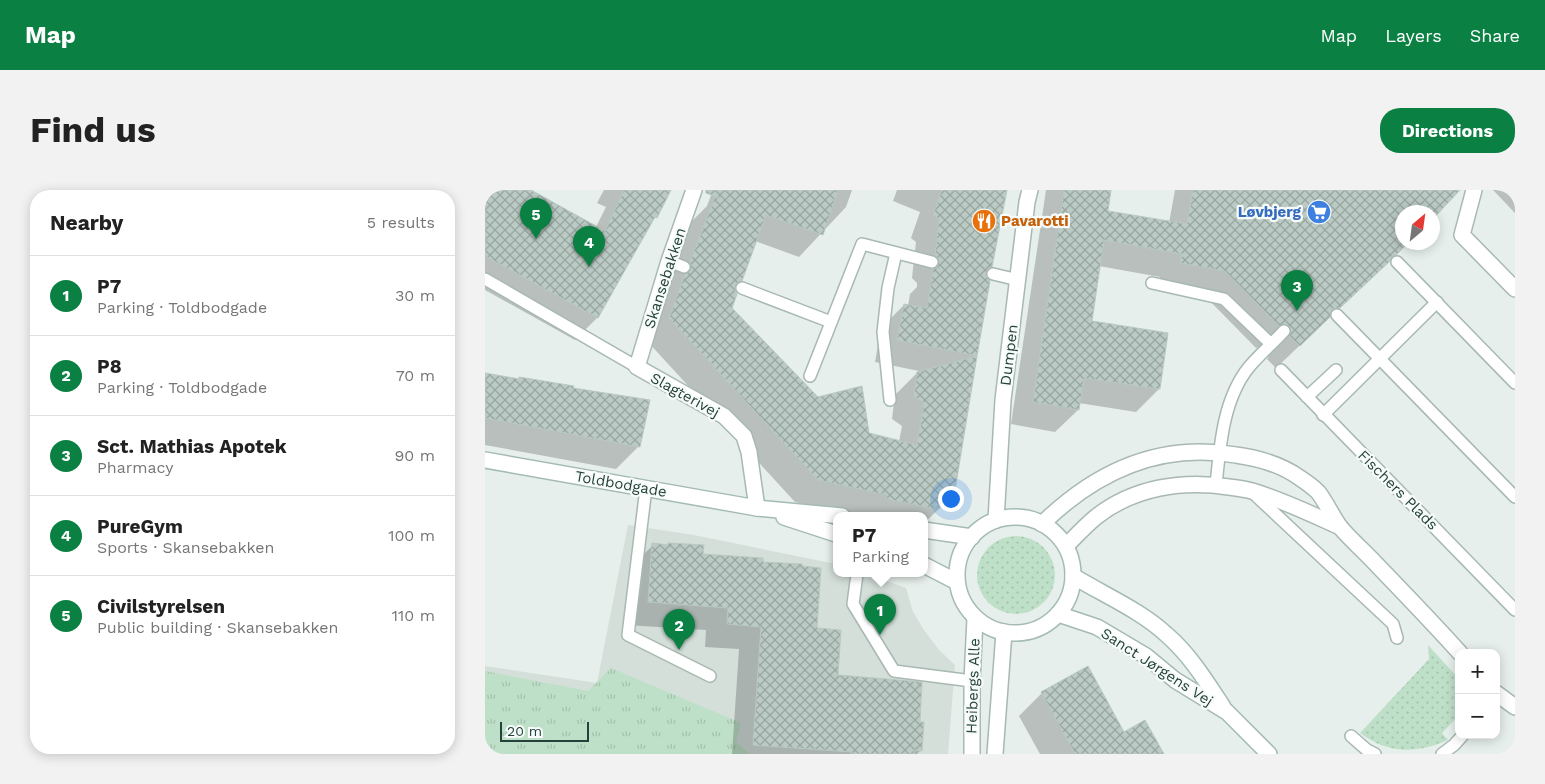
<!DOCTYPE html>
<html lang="en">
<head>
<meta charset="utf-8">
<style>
	body { margin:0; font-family:"Work Sans",sans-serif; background:#f2f2f2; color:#222 }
	.controls { position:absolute; right:15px; bottom:15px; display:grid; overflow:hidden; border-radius:10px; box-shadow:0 2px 12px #0003 }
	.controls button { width:45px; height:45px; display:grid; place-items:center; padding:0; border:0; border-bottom:1px solid #e0e0e0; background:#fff; color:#222; font:25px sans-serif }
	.compass { position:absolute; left:910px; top:15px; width:45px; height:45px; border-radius:50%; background:#fff; box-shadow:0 2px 12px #0003; rotate:29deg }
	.scale { position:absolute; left:15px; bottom:12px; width:89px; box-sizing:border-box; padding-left:5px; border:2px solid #24423a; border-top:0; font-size:14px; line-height:18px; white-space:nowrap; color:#24423a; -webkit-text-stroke:4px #f7fbf9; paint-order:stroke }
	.you { position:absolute; left:465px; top:308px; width:18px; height:18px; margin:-12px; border:4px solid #fff; border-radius:50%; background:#1a73e8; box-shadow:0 0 0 8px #1a73e833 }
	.badge { display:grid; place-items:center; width:32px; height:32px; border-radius:50%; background:#0b8043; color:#fff; font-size:16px; font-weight:700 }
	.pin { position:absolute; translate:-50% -41px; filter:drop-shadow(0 1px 2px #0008) }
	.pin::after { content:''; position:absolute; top:26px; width:18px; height:15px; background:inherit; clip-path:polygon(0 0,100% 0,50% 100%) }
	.popup { position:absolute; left:348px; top:322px; width:95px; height:65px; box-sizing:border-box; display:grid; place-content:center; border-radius:10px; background:#fff; filter:drop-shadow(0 1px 4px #0005); font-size:16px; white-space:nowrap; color:#767676 }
	.popup b { font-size:19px; color:#222 }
	.popup::after { content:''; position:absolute; left:50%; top:100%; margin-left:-10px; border:10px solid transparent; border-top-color:#fff }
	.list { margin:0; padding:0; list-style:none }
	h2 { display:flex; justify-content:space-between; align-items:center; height:65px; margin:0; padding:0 20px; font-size:21px }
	h2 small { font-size:16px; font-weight:400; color:#767676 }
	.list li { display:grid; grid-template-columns:32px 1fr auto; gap:15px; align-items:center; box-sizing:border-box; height:80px; padding:0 20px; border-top:1px solid #e0e0e0 }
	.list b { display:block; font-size:19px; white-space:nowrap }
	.list p { margin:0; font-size:16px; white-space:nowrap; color:#767676 }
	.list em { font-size:16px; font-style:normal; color:#767676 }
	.map { position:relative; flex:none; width:1030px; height:564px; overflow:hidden; border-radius:20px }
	header { display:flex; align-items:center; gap:30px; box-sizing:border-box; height:70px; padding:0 25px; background:#0b8043; color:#fff }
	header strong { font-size:24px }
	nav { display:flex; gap:28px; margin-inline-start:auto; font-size:18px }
	.intro { display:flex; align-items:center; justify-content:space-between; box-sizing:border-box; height:120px; padding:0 30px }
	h1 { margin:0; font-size:35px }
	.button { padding:12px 22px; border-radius:20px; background:#0b8043; color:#fff; font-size:18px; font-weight:700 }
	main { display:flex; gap:30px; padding:0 30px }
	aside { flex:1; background:#fff; border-radius:20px; box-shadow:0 2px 12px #0003 }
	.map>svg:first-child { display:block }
	.built { fill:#d4dfda }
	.grass { fill:url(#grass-dots) }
	.park { fill:url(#park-tufts) }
	.shadow { fill:#0003 }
	.building { fill:url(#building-cross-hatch); stroke:#b8c9c2 }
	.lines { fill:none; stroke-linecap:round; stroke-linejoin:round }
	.lane-casing { stroke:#a8b8b2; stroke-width:14 }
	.street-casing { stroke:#a8b8b2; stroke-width:18 }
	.secondary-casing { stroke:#a4bbb3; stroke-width:18 }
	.lane { stroke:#fff; stroke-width:11 }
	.street { stroke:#fff; stroke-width:15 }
	.secondary { stroke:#fff; stroke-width:15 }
	.labels { text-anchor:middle; stroke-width:4.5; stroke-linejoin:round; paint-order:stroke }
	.shop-label { font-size:15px; font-weight:bold; fill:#366cbe; stroke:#f7fbf9; text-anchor:end }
	.food-label { font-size:15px; font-weight:bold; fill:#c56008; stroke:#f7fbf9; text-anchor:start }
	.street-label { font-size:15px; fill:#24423a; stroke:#f7fbf9 }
</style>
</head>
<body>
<header>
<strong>Map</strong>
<nav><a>Map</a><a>Layers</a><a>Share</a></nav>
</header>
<div class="intro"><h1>Find us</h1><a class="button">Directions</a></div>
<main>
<aside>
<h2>Nearby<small>5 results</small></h2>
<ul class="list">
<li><span class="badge">1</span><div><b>P7</b><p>Parking · Toldbodgade</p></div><em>30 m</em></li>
<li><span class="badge">2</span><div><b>P8</b><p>Parking · Toldbodgade</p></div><em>70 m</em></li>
<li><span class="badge">3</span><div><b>Sct. Mathias Apotek</b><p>Pharmacy</p></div><em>90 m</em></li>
<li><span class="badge">4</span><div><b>PureGym</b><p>Sports · Skansebakken</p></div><em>100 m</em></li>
<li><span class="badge">5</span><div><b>Civilstyrelsen</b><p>Public building · Skansebakken</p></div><em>110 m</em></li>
</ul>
</aside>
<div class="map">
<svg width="1030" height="564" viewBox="0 0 1030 564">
	<defs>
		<pattern id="grass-dots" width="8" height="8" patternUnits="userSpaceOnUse" patternTransform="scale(1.25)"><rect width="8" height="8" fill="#bfe0c8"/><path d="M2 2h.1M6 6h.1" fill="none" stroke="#a4c1ad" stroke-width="1.8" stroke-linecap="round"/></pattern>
		<pattern id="park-tufts" width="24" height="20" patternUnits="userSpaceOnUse" patternTransform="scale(1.25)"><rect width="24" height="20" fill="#bfe0c8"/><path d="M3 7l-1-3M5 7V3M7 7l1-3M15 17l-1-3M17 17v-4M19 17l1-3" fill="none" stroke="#a4c1ad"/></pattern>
		<pattern id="building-cross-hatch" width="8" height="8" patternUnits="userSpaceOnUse" patternTransform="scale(1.25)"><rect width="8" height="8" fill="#bbcac4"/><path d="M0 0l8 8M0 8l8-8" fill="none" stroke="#98a6a0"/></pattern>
	</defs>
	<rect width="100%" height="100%" fill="#e6efeb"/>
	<path class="built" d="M143,335L209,345L351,374V384H382L421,398L428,422L439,440L454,460L470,475L463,564H0V476L112,493Z"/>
	<g class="grass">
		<circle cx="531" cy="385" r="39"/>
		<path d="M943,455L974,489V525L957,543L963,550C931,564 903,564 875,543L944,469Z"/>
	</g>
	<path class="park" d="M126,478L256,533L251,552L265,564H0V481L103,501Z"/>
	<g class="shadow">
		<path d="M0,0H44L111,37L121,17L112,13L119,0H184L171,27L165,33L112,128L90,150L0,100Z"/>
		<path d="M228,0H367L361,17L314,67L270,51L256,90L249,97L246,118L333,208L383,244L414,252L417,236L407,229L410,205L434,181L390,172L396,138L419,115L423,116L425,104L432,97V93L427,88L431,52L426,48L435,22L408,11L412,0H520L499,82L490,165L487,169L468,306L439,333V326H373L310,312L162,151L178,108L184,102L183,96L207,31L222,16Z"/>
		<path d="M561,0H625L622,22L684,33L690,0H972L948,27V22H918L910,65L791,178L782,169L784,166L782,159L777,156L771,158L717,103L673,96L675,87L614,76L606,132L682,144L674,199L651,222L594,213L593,220L570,242L526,234Z"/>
		<path d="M1008,0H1030V23Z"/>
		<path d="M0,185L33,190L35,188L87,199L154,256L131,279L0,255Z"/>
		<path d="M183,354L217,365L276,373L331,439L352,486L433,533L436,560L432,564H247L254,459L220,457L221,440L141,435L145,378L168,355L181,356Z"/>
		<path d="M557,503L638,544L660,532L677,564H555L534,526Z"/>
	</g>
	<g class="building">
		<path d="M0,0H46L120,41L139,0H186L172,28L170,27L113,128L0,66Z"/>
		<path d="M221,0H353L338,45L281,25L257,91L253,92L250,96V100L252,104L247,118L333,207L377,196L384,243L432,255L439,213L429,206L432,182L492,166L469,306L451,319L402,309L401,305L333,290L184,128L200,84L206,79L205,72L230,7L238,9L221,3Z"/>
		<path d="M457,0H522L507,77L503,79L501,83V87L505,91L492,166L412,150L419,114L442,118L448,79L452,78L454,73V70L450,65L454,29L448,25Z"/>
		<path d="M579,0H626L623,21L702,34L708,0H975L948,29V22H918V52H924L911,65L907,66L905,71L855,118L847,119L845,127L815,156L804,146L806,142L804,136L800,134L794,136L740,81L695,73L697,64L619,50L607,131L683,143L675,199L599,188L594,220L548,212Z"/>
		<path d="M0,183L34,189V187L89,196L88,198L165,210L155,257L0,228Z"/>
		<path d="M167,353L183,355V353L219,355L218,364L278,368V372L317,374V376L336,378L332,438L356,440L353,485L437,492L435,532H439L437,561L429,560V564H366L367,562L268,555L276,437L242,434L243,418L163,412Z"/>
		<path d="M603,476L639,542L660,530L679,564H590L556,502Z"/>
	</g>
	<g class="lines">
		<g class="lane-casing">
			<g id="lane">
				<path d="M184,71L199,77"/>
				<path d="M912,72L1030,193"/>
				<path d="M508,84L533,90"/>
				<path d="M0,89L152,177"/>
				<path d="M667,93L739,109L786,154"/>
				<path d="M257,98L346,132"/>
				<path d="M852,125L1030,307"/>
				<path d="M796,180L1030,420"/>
				<path d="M325,186L377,54L447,72"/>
				<path d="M822,207L851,180"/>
				<path d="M405,210L398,142L403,98L411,63"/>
				<path d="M838,225L952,112"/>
				<path d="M731,295C735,256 738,209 764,177C775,164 788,153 799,141"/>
				<path d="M161,298L143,445L225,486"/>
				<path d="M768,303L908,434L912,448"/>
				<path d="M372,384L368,414L409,481L487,491"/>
				<path d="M866,546L882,560L890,564"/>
				<path d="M957,564L969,555L978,545"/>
			</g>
		</g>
		<g class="street-casing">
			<g id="street">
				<path d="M209,0L184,71L152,177L239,226L259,246L264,262L272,318"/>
				<path d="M989,0L977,45L1030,99"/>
				<path d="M511,330L518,210L542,12L545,0"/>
				<path d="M557,334C611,281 675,252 751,265C773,268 797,275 815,288C821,292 828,297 833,302C841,312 847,326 855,337C866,350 880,362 892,375C920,404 948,433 975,463"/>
				<path d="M581,356C590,347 600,336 611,327C649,297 697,290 744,297C752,298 760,299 767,301C798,310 826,324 855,337"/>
				<path d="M1011,503L1030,517"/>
				<path d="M487,564V491L490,428"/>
				<path d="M510,564L519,442"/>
			</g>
		</g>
		<g class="secondary-casing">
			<g id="secondary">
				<path d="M0,270L272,318L357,326"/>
				<path d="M299,327L351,344"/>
				<circle cx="530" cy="385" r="58"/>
				<path d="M439,340L487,347"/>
				<path d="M439,375L472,392"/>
				<path d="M588,386C619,405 655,420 682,445C705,465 721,491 738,517"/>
				<path d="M573,424L612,437L661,466L690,490L742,522L784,564"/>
			</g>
		</g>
		<use href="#lane" class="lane"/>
		<use href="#street" class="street"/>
		<use href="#secondary" class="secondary"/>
	</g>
	<defs>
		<g id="supermarket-disc" transform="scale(1.25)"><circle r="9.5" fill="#3f7fe0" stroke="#f7fbf9"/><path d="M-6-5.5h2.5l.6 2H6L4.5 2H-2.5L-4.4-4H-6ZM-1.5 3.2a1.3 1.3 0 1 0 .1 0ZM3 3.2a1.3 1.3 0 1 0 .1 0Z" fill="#fff"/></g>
		<g id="restaurant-disc" transform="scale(1.25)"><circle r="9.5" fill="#e8710a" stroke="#f7fbf9"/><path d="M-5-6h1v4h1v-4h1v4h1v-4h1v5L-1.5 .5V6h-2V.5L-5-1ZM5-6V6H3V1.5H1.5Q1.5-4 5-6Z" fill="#fff"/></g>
	</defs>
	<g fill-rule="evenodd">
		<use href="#supermarket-disc" x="834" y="22"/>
		<use href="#restaurant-disc" x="499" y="31"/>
	</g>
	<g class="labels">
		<g class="shop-label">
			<text x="816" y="27">Løvbjerg</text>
		</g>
		<g class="food-label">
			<text x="516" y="36">Pavarotti</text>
		</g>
		<g class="street-label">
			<text transform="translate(180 88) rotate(-72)" y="5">Skansebakken</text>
			<text transform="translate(524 165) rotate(-83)" y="5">Dumpen</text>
			<text transform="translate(200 205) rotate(29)" y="5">Slagterivej</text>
			<text transform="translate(136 294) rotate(10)" y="5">Toldbodgade</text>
			<text transform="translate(913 300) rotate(45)" y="5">Fischers Plads</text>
			<text transform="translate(672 477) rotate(33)" y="5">Sanct Jørgens Vej</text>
			<text transform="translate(488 496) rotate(-88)" y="5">Heibergs Alle</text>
		</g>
	</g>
</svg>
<div class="controls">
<button>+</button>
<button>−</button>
</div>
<svg class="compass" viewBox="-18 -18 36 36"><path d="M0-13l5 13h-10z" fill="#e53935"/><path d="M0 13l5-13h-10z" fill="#767676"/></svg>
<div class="scale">20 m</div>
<div class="you"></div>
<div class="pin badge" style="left:395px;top:445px">1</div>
<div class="popup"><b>P7</b>Parking</div>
<div class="pin badge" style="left:194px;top:460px">2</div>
<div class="pin badge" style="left:812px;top:121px">3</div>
<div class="pin badge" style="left:104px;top:77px">4</div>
<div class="pin badge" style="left:51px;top:49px">5</div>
</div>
</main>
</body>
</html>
